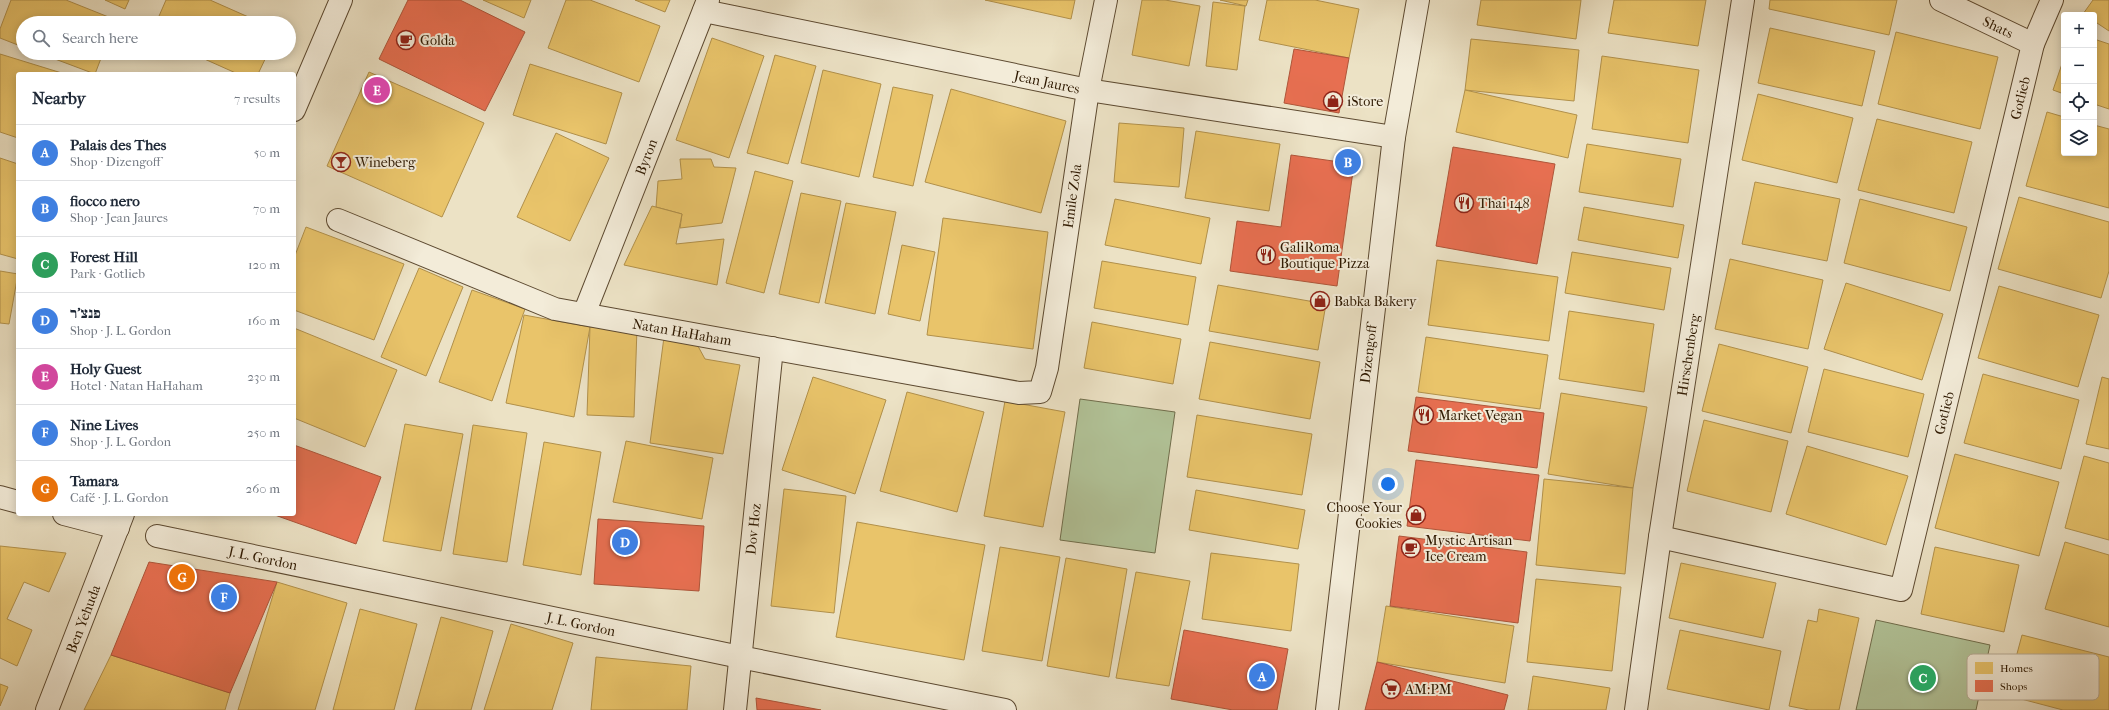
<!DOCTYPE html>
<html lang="en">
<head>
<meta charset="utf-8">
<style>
	body { margin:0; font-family:"IM FELL French Canon","Frank Ruhl Libre",serif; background:#f6f6f7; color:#1f2937 }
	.controls { position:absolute; right:12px; top:12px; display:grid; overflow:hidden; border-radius:4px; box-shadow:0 2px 10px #0003 }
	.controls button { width:36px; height:36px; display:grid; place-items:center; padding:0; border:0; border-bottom:1px solid #e0e1e3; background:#fff; color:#1f2937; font:20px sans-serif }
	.you { position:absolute; left:1388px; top:484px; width:14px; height:14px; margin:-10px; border:3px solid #fff; border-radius:50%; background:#1a73e8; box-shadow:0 0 0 6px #1a73e833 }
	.badge { display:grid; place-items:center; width:26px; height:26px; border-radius:50%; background:#8f2418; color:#fff; font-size:13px; font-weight:700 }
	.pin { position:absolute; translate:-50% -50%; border:2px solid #fff; box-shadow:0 1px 4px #0006 }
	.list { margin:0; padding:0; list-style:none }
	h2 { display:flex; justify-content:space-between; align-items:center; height:52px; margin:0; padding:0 16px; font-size:17px }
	h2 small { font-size:13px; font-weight:400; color:#747a83 }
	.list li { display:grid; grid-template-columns:26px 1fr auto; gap:12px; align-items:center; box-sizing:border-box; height:56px; padding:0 16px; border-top:1px solid #e0e1e3 }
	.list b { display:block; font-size:15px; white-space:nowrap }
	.list p { margin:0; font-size:13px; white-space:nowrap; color:#747a83 }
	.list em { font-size:13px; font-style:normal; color:#747a83 }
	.icon { flex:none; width:22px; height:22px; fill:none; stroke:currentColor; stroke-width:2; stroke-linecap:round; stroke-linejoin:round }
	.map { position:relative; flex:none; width:2109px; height:710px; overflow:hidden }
	.search { position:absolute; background:#fff; box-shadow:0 2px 10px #0003; left:16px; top:16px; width:280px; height:44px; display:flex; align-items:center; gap:10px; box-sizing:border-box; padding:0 14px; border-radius:22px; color:#747a83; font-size:15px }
	.panel { position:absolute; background:#fff; box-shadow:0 2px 10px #0003; left:16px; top:72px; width:280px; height:444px; border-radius:4px }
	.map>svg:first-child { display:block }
	.green { fill:#b2c499; stroke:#706e4c }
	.homes { fill:#e9c46a; stroke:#b1904a }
	.shops { fill:#e76f51; stroke:#af5539 }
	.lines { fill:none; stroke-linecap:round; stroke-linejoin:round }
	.minor-casing { stroke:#5d4a31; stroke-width:24 }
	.tertiary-casing { stroke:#5d4a31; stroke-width:24 }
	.minor { stroke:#f3ecd9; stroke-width:22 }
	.tertiary { stroke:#f3ecd9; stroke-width:22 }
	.labels { text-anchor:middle; stroke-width:4; stroke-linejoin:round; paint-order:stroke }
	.street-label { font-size:14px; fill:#2d1800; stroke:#f3ecd9 }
	.poi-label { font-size:14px; fill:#2d1800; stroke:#f3ecd9; text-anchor:start }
	.key { fill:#f3ecd9; stroke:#b8ac98; stroke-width:1 }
	.key-label { font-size:11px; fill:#2d1800 }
</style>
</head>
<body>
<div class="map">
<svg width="2109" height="710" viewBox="0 0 2109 710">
	<rect width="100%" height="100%" fill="#ece2c5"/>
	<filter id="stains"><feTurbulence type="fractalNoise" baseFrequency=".005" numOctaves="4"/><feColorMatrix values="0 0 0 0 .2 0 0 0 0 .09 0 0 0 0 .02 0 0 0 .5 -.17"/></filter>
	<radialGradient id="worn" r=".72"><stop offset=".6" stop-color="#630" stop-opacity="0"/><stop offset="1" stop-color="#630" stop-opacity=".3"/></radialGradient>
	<g class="green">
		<path d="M1080,399L1175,412L1155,553L1060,540Z"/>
		<path d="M1876,620L1990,645L1976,710H1856Z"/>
	</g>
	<g class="homes">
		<path d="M11,0H66L116,20L115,23H23V47L0,38V29Z"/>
		<path d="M105,0H129L125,9Z"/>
		<path d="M166,0H210L262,23H156Z"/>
		<path d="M483,0H531L524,18Z"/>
		<path d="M566,0H590L660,26L639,82L548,48Z"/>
		<path d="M635,0H670L665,12Z"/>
		<path d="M985,0H1075L1071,19Z"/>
		<path d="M1142,0H1165L1200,6L1189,66L1132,55Z"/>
		<path d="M1220,0H1248L1246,6Z"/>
		<path d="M1267,0H1315L1359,9L1349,58L1259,40Z"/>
		<path d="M1481,0H1581L1576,39L1477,25Z"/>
		<path d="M1614,0H1706L1698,46L1608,33Z"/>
		<path d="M1770,0H1897L1889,35L1769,9Z"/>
		<path d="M2093,0H2109V31L2094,21V15L2083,14Z"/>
		<path d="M1213,2L1245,6L1237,70L1206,66Z"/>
		<path d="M1770,28L1875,51L1862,106L1758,83Z"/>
		<path d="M1896,32L1998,57L1980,129L1878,104Z"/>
		<path d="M712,38L764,56L729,158L676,140Z"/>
		<path d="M1471,39L1579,50L1574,101L1465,90Z"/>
		<path d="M2094,39L2109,44V109L2094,104Z"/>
		<path d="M39,53H103L95,74Z"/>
		<path d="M191,53H268L258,74H238Z"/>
		<path d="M0,54L65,74H18V138L0,132Z"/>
		<path d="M775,55L816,66L788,164L747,153Z"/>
		<path d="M1602,56L1699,70L1688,143L1592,129Z"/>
		<path d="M2064,58V94L2053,90Z"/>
		<path d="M530,64L622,93L606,144L513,115Z"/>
		<path d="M823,70L881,84L859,177L801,163Z"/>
		<path d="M369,72L484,123L442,217L327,166Z"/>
		<path d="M893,87L933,95L913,186L873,177Z"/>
		<path d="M951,89L1066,121L1041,213L925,182Z"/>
		<path d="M1465,90L1577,115L1568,158L1456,132Z"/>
		<path d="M1758,94L1853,118L1837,183L1742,160Z"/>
		<path d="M2047,112L2064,117V153H2094V125L2109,129V208L2026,186Z"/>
		<path d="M1877,119L1972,142L1954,213L1858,190Z"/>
		<path d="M1119,123L1184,128L1179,187L1114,182Z"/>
		<path d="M1196,131L1280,144L1269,211L1185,198Z"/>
		<path d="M556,133L609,158L570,241L517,217Z"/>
		<path d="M1587,144L1681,159L1673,207L1579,192Z"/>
		<path d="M0,158L18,164V259L0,254Z"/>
		<path d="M680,159H711L714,167L736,168L722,223L680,228L682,214L656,207L658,181L682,179Z"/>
		<path d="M755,171L793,181L764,293L726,283Z"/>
		<path d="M1755,182L1840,199L1827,261L1742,244Z"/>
		<path d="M801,193L841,201L819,303L779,294Z"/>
		<path d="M2019,197L2109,222V271L2101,298L1998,269Z"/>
		<path d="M1115,199L1210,218L1201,264L1105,245Z"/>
		<path d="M1860,199L1967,227L1950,291L1844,263Z"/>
		<path d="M846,203L896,212L875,314L825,303Z"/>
		<path d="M652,206L682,214L676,244L724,239L717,285L624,265Z"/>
		<path d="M1584,207L1684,225L1678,258L1578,240Z"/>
		<path d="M943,218L1048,232L1033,349L927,335Z"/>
		<path d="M306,227L404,264L374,340L294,310V258Z"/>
		<path d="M902,245L935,252L920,321L888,314Z"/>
		<path d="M1572,252L1671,268L1664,310L1565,293Z"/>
		<path d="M1730,259L1823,280L1808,349L1715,329Z"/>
		<path d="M1437,260L1558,277L1549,341L1428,325Z"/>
		<path d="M1102,261L1196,277L1188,325L1094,308Z"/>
		<path d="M419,268L463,287L426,376L381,357Z"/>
		<path d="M0,271L18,274L9,324L0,323Z"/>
		<path d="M1846,283L1943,314L1922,380L1824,349Z"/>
		<path d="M1218,285L1326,304L1318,350L1209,331Z"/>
		<path d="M1999,286L2099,315L2078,387L1978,358Z"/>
		<path d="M472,290L525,309L492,401L439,382Z"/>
		<path d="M1569,311L1654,324L1644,392L1559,379Z"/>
		<path d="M524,315L590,327L574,417L506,403Z"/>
		<path d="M1092,322L1181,339L1173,384L1084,368Z"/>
		<path d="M590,327L637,328L634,417L587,415Z"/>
		<path d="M294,328L397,370L365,447L294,418Z"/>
		<path d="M664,337H693L705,359L740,365L723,454L650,443Z"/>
		<path d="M1426,337L1548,355L1540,409L1418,392Z"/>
		<path d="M1210,342L1320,362L1310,419L1199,399Z"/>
		<path d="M1719,344L1808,367L1791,433L1702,411Z"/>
		<path d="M1824,369L1924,394L1908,457L1808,432Z"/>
		<path d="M1983,374L2079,400L2061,469L1964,443Z"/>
		<path d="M813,377L886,400L855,494L782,470Z"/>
		<path d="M2102,377L2109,379V449L2086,444Z"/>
		<path d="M907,392L984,412L957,512L880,491Z"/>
		<path d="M1561,393L1647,407L1633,488L1548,474Z"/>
		<path d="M1005,401L1065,412L1043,527L984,516Z"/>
		<path d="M1197,415L1312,434L1302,495L1187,477Z"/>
		<path d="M1704,420L1788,441L1771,512L1687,491Z"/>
		<path d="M405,424L463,434L441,551L383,541Z"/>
		<path d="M473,425L527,433L507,562L453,554Z"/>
		<path d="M626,441L713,458L702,519L613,502Z"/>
		<path d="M544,442L601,452L581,575L523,565Z"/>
		<path d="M1807,446L1908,476L1886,545L1786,514Z"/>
		<path d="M1955,454L2059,482L2039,556L1935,528Z"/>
		<path d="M2084,456L2109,463V540L2065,528Z"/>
		<path d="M1544,479L1633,488L1625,574L1536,565Z"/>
		<path d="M784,489L846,496L834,613L771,606Z"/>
		<path d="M1196,490L1305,510L1298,549L1189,530Z"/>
		<path d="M857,522L985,545L964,660L836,637Z"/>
		<path d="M2065,542L2109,555V627L2045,609Z"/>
		<path d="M0,546L66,553L49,592L24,582L7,619L32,630L17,666L0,658Z"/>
		<path d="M1000,547L1060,557L1042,661L982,651Z"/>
		<path d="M1935,547L2019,565L2004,632L1921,614Z"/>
		<path d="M1211,553L1299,564L1291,631L1202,619Z"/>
		<path d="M1066,558L1127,569L1109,677L1047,666Z"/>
		<path d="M1681,563L1776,583L1763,638L1669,618Z"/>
		<path d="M1136,572L1190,581L1169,686L1116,678Z"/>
		<path d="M1536,579L1621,587L1612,671L1527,662Z"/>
		<path d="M277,582L347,603L315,710H238Z"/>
		<path d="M1386,606L1514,626L1505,683L1377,662Z"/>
		<path d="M360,609L417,624L394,710H333Z"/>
		<path d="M1819,609L1859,618L1839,710H1809L1789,706L1808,620L1817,622Z"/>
		<path d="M441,617L493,631L471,710H415Z"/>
		<path d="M511,624L573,643L552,710H484Z"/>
		<path d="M1680,630L1781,651L1769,710L1667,689Z"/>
		<path d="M2022,635L2109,657V710H2063L2006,695Z"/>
		<path d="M111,655L230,693L225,710H84Z"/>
		<path d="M596,657L691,666L687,710H591Z"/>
		<path d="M1533,676L1610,688L1606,710H1528Z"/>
		<path d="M0,684L8,687L0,706Z"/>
	</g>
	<g class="shops">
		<path d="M408,0H460L525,32L485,111L379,59Z"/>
		<path d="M1294,49L1349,58L1339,113L1284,103Z"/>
		<path d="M1453,147L1555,164L1537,264L1436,246Z"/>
		<path d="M1291,155L1354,164L1337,286L1230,271L1237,221L1281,227Z"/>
		<path d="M1416,397L1544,413L1537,468L1408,451Z"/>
		<path d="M294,445L381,477L356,544L272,514H294Z"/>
		<path d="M1416,460L1539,475L1530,541L1407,526Z"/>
		<path d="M598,519L704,526L699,591L594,584Z"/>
		<path d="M1399,536L1527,552L1518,623L1390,606Z"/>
		<path d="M149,562L277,582L230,693L111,655Z"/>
		<path d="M1184,630L1288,649L1277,710H1233L1171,699Z"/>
		<path d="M1377,662L1508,695L1504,710H1365Z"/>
		<path d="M756,698L821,710H757Z"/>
	</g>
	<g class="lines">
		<g class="minor-casing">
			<g id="minor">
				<path d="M1941,0L2033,44"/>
				<path d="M704,11L1088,90L1394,137"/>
				<path d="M338,220L555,309L1019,393L1040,392L1047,368L1088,90L1106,0"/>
				<path d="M584,314L708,0"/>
				<path d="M1660,537L1901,590L2033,44L2052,0"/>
				<path d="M735,710L772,348"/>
				<path d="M1636,710L1660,537L1743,0"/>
			</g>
		</g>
		<g class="tertiary-casing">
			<g id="tertiary">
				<path d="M294,110L341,0"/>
				<path d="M0,497L18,502"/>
				<path d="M64,514L118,528"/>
				<path d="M157,536L740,657L1005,710"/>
				<path d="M47,710L123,514"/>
				<path d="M1327,710L1394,137L1418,0"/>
			</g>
		</g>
		<use href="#minor" class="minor"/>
		<use href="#tertiary" class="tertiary"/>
	</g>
	<defs>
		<g id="cafe-ring" transform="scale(1)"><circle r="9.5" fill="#f3ecd9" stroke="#8f2418" stroke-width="1.5"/><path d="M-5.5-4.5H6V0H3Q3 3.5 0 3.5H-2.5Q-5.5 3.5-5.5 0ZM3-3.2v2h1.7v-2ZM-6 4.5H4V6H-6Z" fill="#8f2418"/></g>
		<g id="shop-ring" transform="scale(1)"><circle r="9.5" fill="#f3ecd9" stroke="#8f2418" stroke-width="1.5"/><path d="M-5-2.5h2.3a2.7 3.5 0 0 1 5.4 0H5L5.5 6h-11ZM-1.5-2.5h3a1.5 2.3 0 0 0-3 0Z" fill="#8f2418"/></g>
		<g id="bar-ring" transform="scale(1)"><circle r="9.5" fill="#f3ecd9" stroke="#8f2418" stroke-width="1.5"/><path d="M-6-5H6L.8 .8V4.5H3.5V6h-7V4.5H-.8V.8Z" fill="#8f2418"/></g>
		<g id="restaurant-ring" transform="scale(1)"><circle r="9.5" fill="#f3ecd9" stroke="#8f2418" stroke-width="1.5"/><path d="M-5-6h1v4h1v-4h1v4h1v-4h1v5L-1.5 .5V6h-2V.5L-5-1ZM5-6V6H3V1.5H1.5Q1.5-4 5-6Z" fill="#8f2418"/></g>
		<g id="supermarket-ring" transform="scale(1)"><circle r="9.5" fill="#f3ecd9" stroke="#8f2418" stroke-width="1.5"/><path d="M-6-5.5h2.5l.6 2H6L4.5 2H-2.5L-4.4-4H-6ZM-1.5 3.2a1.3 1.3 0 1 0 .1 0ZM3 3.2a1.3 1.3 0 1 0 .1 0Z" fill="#8f2418"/></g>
	</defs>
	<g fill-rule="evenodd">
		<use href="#cafe-ring" x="406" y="40"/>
		<use href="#shop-ring" x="1333" y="101"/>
		<use href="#bar-ring" x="341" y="162"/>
		<use href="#restaurant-ring" x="1464" y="203"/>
		<use href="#restaurant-ring" x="1266" y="255"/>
		<use href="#shop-ring" x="1320" y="301"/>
		<use href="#restaurant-ring" x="1424" y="415"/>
		<use href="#shop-ring" x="1416" y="515"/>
		<use href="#cafe-ring" x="1411" y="548"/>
		<use href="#supermarket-ring" x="1391" y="689"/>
	</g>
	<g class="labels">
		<g class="street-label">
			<text transform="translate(1998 27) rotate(26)" y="5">Shats</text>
			<text transform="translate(1047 82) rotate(12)" y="5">Jean Jaures</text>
			<text transform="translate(2020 98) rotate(-76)" y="5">Gotlieb</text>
			<text transform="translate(646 157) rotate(-69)" y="5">Byron</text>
			<text transform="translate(1072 196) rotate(-82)" y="5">Emile Zola</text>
			<text transform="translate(682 332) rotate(10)" y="5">Natan HaHaham</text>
			<text transform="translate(1368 354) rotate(-83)" y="5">Dizengoff</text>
			<text transform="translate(1688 355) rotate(-81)" y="5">Hirschenberg</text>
			<text transform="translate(1944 413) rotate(-76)" y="5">Gotlieb</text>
			<text transform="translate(753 529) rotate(-84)" y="5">Dov Hoz</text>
			<text transform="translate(263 558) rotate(12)" y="5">J. L. Gordon</text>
			<text transform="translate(83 619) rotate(-69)" y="5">Ben Yehuda</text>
			<text transform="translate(581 624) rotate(12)" y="5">J. L. Gordon</text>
		</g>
		<g class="poi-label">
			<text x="420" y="45">Golda</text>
			<text x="1347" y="106">iStore</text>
			<text x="355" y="167">Wineberg</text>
			<text x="1478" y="208">Thai 148</text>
			<text x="1280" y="252">GaliRoma<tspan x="1280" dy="16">Boutique Pizza</tspan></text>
			<text x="1334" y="306">Babka Bakery</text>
			<text x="1438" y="420">Market Vegan</text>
			<text x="1402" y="512" text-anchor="end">Choose Your<tspan x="1402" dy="16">Cookies</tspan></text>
			<text x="1425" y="545">Mystic Artisan<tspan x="1425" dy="16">Ice Cream</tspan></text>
			<text x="1405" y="694">AM:PM</text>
		</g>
	</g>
	<rect x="1967" y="654" width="132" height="46" rx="6" class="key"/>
	<rect x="1975" y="662" width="18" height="12" fill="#e9c46a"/>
	<rect x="1975" y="680" width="18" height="12" fill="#e76f51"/>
	<g class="key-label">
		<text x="2000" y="672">Homes</text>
		<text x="2000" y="690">Shops</text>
	</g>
	<rect width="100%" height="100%" filter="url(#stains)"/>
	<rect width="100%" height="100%" fill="url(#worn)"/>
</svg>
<div class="controls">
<button>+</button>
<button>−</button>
<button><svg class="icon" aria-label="locate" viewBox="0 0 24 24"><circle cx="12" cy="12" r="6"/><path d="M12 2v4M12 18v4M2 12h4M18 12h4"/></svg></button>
<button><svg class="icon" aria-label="layers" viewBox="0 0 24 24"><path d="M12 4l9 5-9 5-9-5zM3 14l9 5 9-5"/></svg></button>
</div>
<div class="you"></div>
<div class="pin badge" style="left:1262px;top:676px;background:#3f7fe0">A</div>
<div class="pin badge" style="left:1348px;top:162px;background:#3f7fe0">B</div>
<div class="pin badge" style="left:1923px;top:678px;background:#2e9e5b">C</div>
<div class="pin badge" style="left:625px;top:542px;background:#3f7fe0">D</div>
<div class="pin badge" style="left:377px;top:90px;background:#d1479c">E</div>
<div class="pin badge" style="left:224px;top:597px;background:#3f7fe0">F</div>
<div class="pin badge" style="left:182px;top:577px;background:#e8710a">G</div>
<div class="search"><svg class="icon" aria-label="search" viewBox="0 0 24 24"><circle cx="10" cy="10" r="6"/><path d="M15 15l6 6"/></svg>Search here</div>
<section class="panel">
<h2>Nearby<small>7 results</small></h2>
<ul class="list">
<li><span class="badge" style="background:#3f7fe0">A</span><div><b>Palais des Thes</b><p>Shop · Dizengoff</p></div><em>50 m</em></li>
<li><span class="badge" style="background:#3f7fe0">B</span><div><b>fiocco nero</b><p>Shop · Jean Jaures</p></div><em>70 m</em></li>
<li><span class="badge" style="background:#2e9e5b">C</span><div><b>Forest Hill</b><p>Park · Gotlieb</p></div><em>120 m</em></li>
<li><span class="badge" style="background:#3f7fe0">D</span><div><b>פנצ'ר</b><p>Shop · J. L. Gordon</p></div><em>160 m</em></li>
<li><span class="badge" style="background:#d1479c">E</span><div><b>Holy Guest</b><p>Hotel · Natan HaHaham</p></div><em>230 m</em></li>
<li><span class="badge" style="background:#3f7fe0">F</span><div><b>Nine Lives</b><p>Shop · J. L. Gordon</p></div><em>250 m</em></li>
<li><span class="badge" style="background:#e8710a">G</span><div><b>Tamara</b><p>Café · J. L. Gordon</p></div><em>260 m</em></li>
</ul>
</section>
</div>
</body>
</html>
